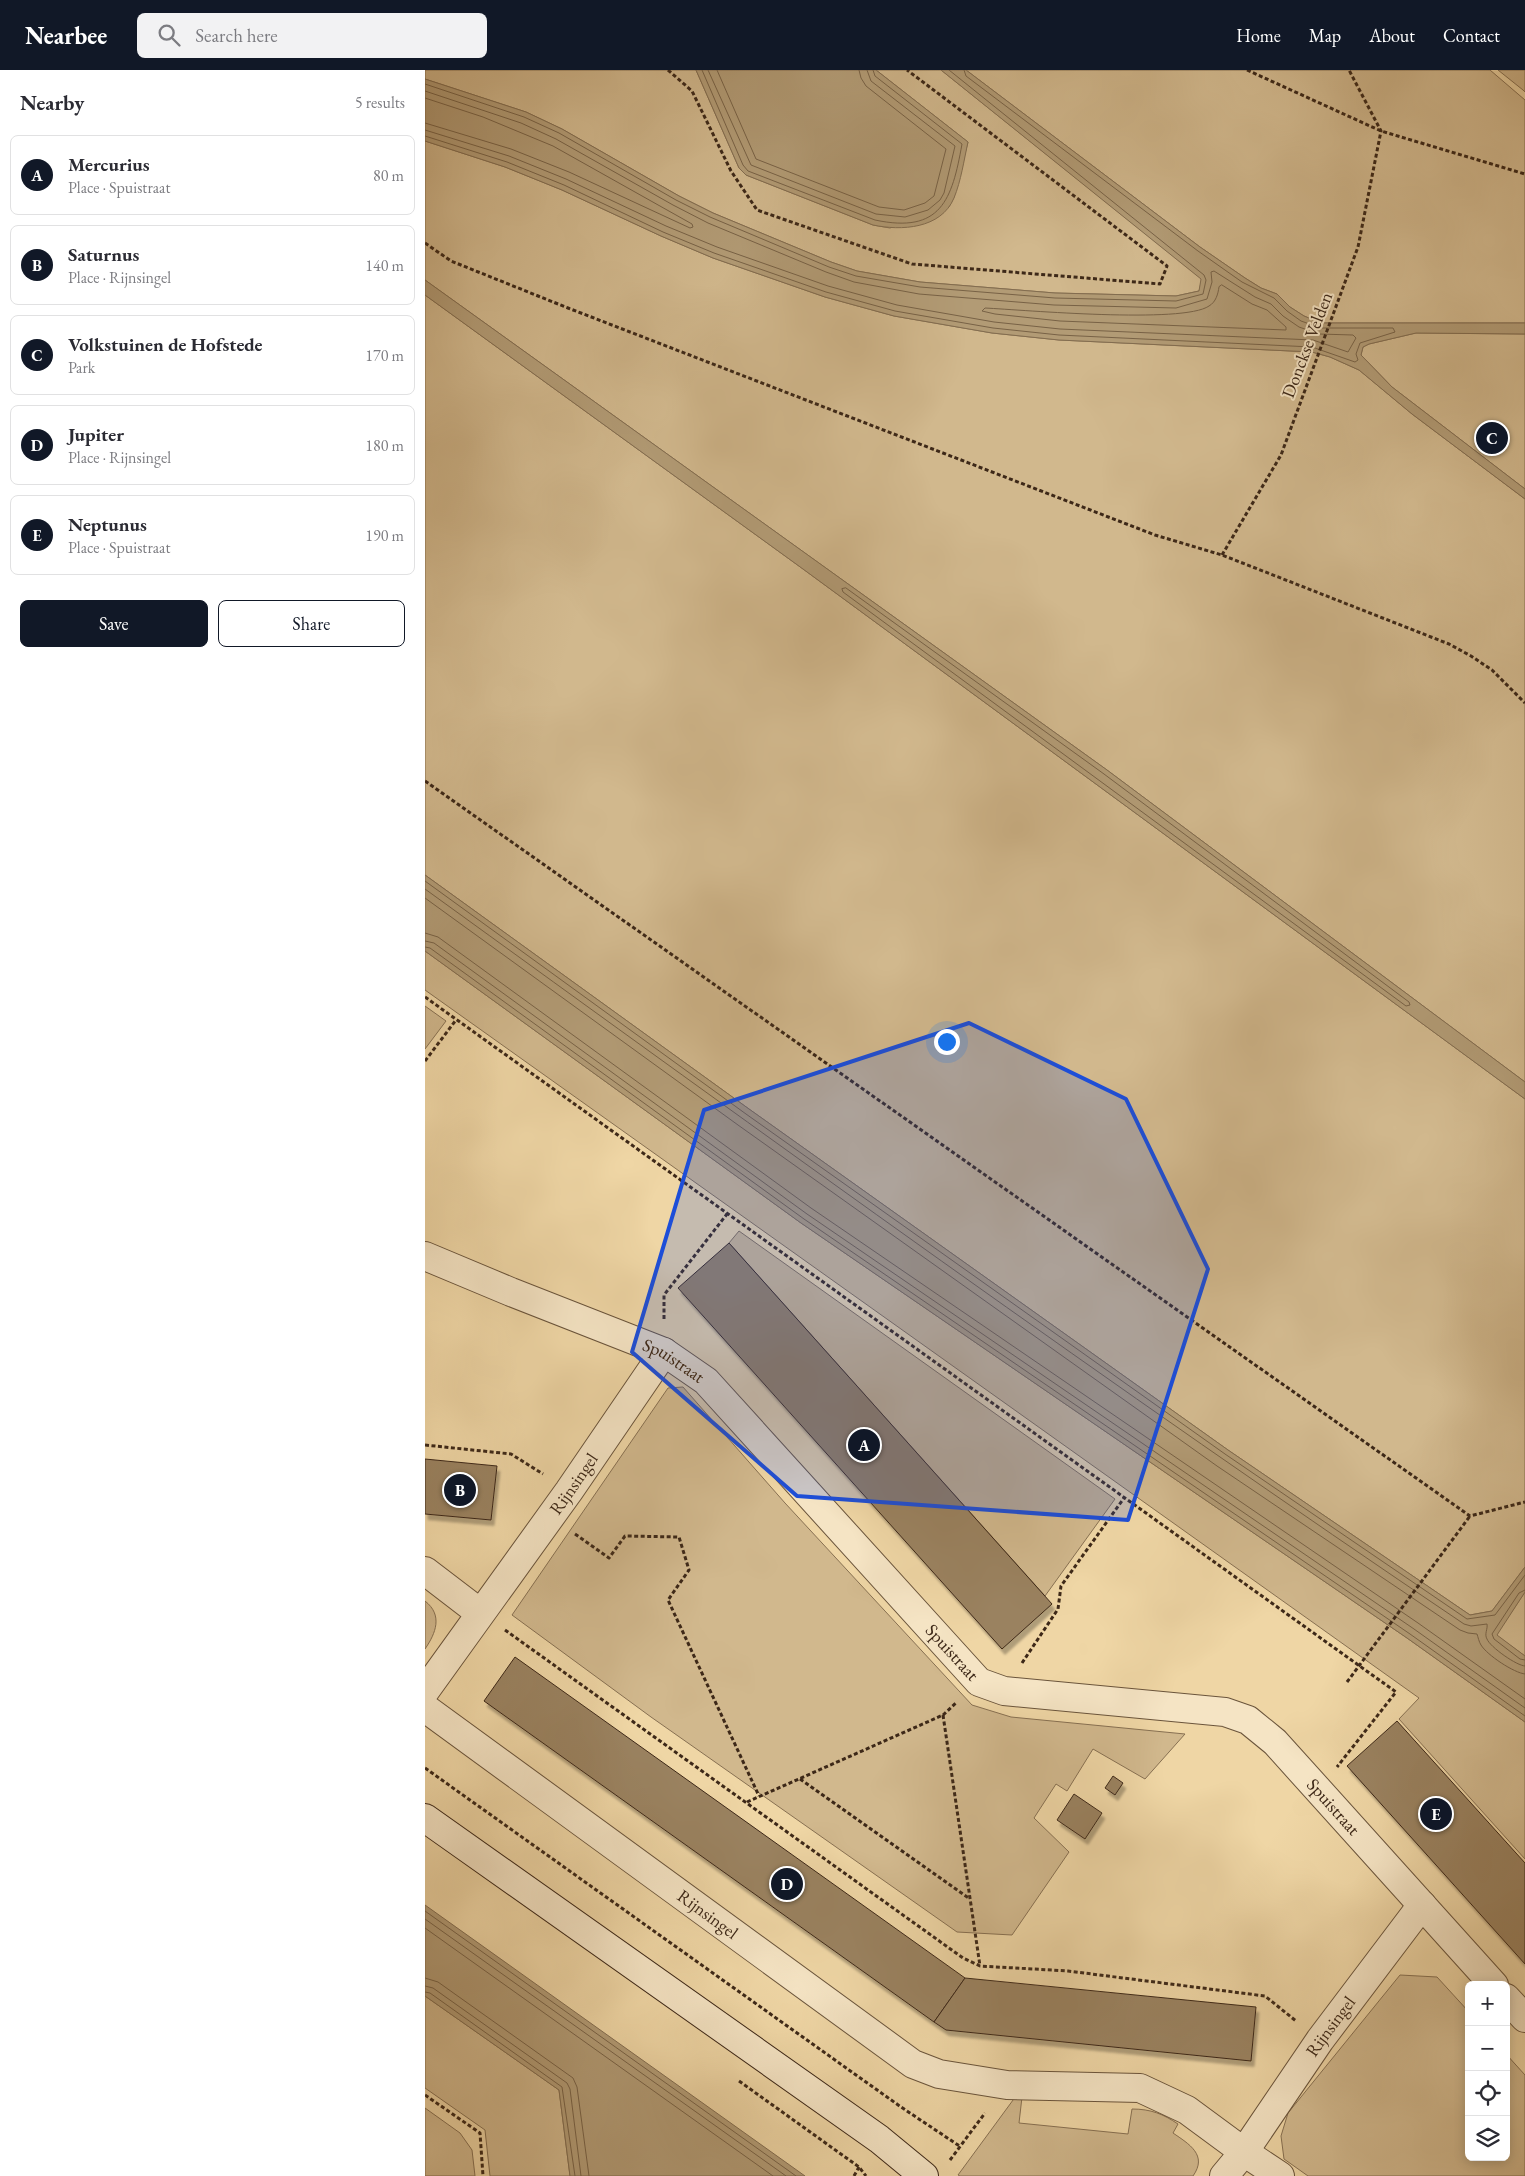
<!DOCTYPE html>
<html lang="en">
<head>
<meta charset="utf-8">
<style>
	body { margin:0; font-family:"EB Garamond",serif; background:#f2f2f3; color:#2b2b33 }
	.controls { position:absolute; right:15px; bottom:15px; display:grid; overflow:hidden; border-radius:8px; box-shadow:0 2px 12px #0003 }
	.controls button { width:45px; height:45px; display:grid; place-items:center; padding:0; border:0; border-bottom:1px solid #e1e1e2; background:#fff; color:#2b2b33; font:25px sans-serif }
	.you { position:absolute; left:521px; top:971px; width:18px; height:18px; margin:-12px; border:4px solid #fff; border-radius:50%; background:#1a73e8; box-shadow:0 0 0 8px #1a73e833 }
	.badge { display:grid; place-items:center; width:32px; height:32px; border-radius:50%; background:#111827; color:#fff; font-size:16px; font-weight:700 }
	.pin { position:absolute; translate:-50% -50%; border:2px solid #fff; box-shadow:0 1px 5px #0006 }
	.list { margin:0; padding:0; list-style:none }
	h2 { display:flex; justify-content:space-between; align-items:center; height:65px; margin:0; padding:0 20px; font-size:21px }
	h2 small { font-size:16px; font-weight:400; color:#7c7c81 }
	.list li { display:grid; grid-template-columns:32px 1fr auto; gap:15px; align-items:center; box-sizing:border-box; height:80px; margin:0 10px 10px; padding:0 10px; border:1px solid #e1e1e2; border-radius:8px }
	.list b { display:block; font-size:19px; white-space:nowrap }
	.list p { margin:0; font-size:16px; white-space:nowrap; color:#7c7c81 }
	.list em { font-size:16px; font-style:normal; color:#7c7c81 }
	.actions { display:flex; gap:10px; padding:15px 20px }
	.actions a { flex:1; padding:11px 0; border:1px solid #111827; border-radius:8px; text-align:center; font-size:18px; color:#111827 }
	.actions .main { background:#111827; color:#fff }
	.icon { flex:none; width:28px; height:28px; fill:none; stroke:currentColor; stroke-width:2; stroke-linecap:round; stroke-linejoin:round }
	.map { position:relative; flex:none; width:1100px; height:2106px; overflow:hidden }
	header { display:flex; align-items:center; gap:30px; box-sizing:border-box; height:70px; padding:0 25px; background:#111827; color:#fff }
	header strong { font-size:24px }
	nav { display:flex; gap:28px; margin-inline-start:auto; font-size:18px }
	.search { width:350px; height:45px; background:#f2f2f3; display:flex; align-items:center; gap:12px; box-sizing:border-box; padding:0 18px; border-radius:8px; color:#7c7c81; font-size:19px }
	main { display:flex }
	aside { flex:1; background:#fff }
	.map>svg:first-child { display:block }
	.green { fill:#d1b88d; stroke:#877052 }
	.water { fill:#b29b75; stroke:#836d50 }
	.lines { fill:none; stroke-linecap:round; stroke-linejoin:round }
	.shore { stroke:#786246; stroke-width:1 }
	.building { fill:#9a8261; stroke:#3d2818; filter:url(#shadow) }
	.street-casing { stroke:#6a543b; stroke-width:30 }
	.secondary-casing { stroke:#3d2818; stroke-width:30 }
	.path { stroke:#3d2818; stroke-width:3; stroke-dasharray:4 2.5; stroke-linecap:butt }
	.street { stroke:#f5e4c4; stroke-width:28 }
	.secondary { stroke:#f5e4c4; stroke-width:28 }
	.marked { fill:#1d4ed8; fill-opacity:0.2; stroke:#1d4ed8; stroke-width:4; stroke-linejoin:round }
	.labels { text-anchor:middle; stroke-width:4; stroke-linejoin:round; paint-order:stroke }
	.street-label { font-size:18px; fill:#3d2818; stroke:#f5e4c4 }
</style>
</head>
<body>
<header>
<strong>Nearbee</strong>
<div class="search"><svg class="icon" aria-label="search" viewBox="0 0 24 24"><circle cx="10" cy="10" r="6"/><path d="M15 15l6 6"/></svg>Search here</div>
<nav><a>Home</a><a>Map</a><a>About</a><a>Contact</a></nav>
</header>
<main>
<aside>
<h2>Nearby<small>5 results</small></h2>
<ul class="list">
<li><span class="badge">A</span><div><b>Mercurius</b><p>Place · Spuistraat</p></div><em>80 m</em></li>
<li><span class="badge">B</span><div><b>Saturnus</b><p>Place · Rijnsingel</p></div><em>140 m</em></li>
<li><span class="badge">C</span><div><b>Volkstuinen de Hofstede</b><p>Park</p></div><em>170 m</em></li>
<li><span class="badge">D</span><div><b>Jupiter</b><p>Place · Rijnsingel</p></div><em>180 m</em></li>
<li><span class="badge">E</span><div><b>Neptunus</b><p>Place · Spuistraat</p></div><em>190 m</em></li>
</ul>
<div class="actions"><a class="main">Save</a><a>Share</a></div>
</aside>
<div class="map">
<svg width="1100" height="2106" viewBox="0 0 1100 2106">
	<defs>
		<filter id="shadow"><feDropShadow dx="3" dy="5.5" stdDeviation="1" flood-color="#0004"/></filter>
	</defs>
	<rect width="100%" height="100%" fill="#efd6a5"/>
	<filter id="stains"><feTurbulence type="fractalNoise" baseFrequency=".004" numOctaves="4"/><feColorMatrix values="0 0 0 0 .2 0 0 0 0 .09 0 0 0 0 .02 0 0 0 .5 -.17"/></filter>
	<radialGradient id="worn" r=".72"><stop offset=".6" stop-color="#630" stop-opacity="0"/><stop offset="1" stop-color="#630" stop-opacity=".3"/></radialGradient>
	<g class="green">
		<path d="M0,0H271L314,98L321,105L448,155L465,158L524,137L529,127L543,72L451,0H516L777,209L774,221L751,226L630,223L495,212L432,201L406,192L288,143L254,126L137,59L101,42L0,9Z"/>
		<path d="M541,0H1065L1100,30V253H896L879,246L865,237L852,224L836,218L820,208L775,177Z"/>
		<path d="M1073,0H1100V22L1098,20Z"/>
		<path d="M0,71L80,97L137,120L236,166L288,188L400,227L469,246L567,263L634,270L887,282L905,287L934,300L987,344L1100,429V1012L682,700L0,210Z"/>
		<path d="M0,225L378,499L1100,1029V1497L1067,1541L1045,1545L803,1380L324,1039L0,805Z"/>
		<path d="M991,263L1100,264V419L967,317L936,285L938,277L944,274Z"/>
		<path d="M0,881L376,1153L982,1568L1100,1652V1789L974,1649L994,1628L0,920Z"/>
		<path d="M0,936L21,951L0,979Z"/>
		<path d="M314,1161L690,1429L620,1526L304,1173Z"/>
		<path d="M258,1317L360,1433L547,1635L586,1647L760,1664L720,1709L668,1679L642,1721L631,1714L609,1748L644,1782L587,1865L532,1862L226,1647L87,1545L243,1318Z"/>
		<path d="M1100,1522V1586L1071,1565Z"/>
		<path d="M0,1531C18,1545 11,1563 0,1579Z"/>
		<path d="M975,1905L1012,1907L1044,1942V2087H1081V1984L1100,2005V2106H883L859,2089L856,2066L863,2043Z"/>
		<path d="M0,1926L134,2020L145,2106H65L60,2060L0,2018Z"/>
		<path d="M591,2026L597,2027L594,2053L703,2064L707,2039C726,2039 738,2044 753,2054L748,2063C764,2074 783,2085 768,2106H535L533,2105Z"/>
		<path d="M0,2038L35,2063L47,2080L50,2106H0Z"/>
	</g>
	<g class="water">
		<path d="M271,0H451L543,72C539,90 536,111 529,128C516,159 476,161 448,155L321,105L314,98Z"/>
		<path d="M516,0H541L775,177L820,208L836,218L852,224L865,237L879,246L896,253H1100V264L991,263L944,274L938,277L936,285L967,317L1100,419V429L987,344L934,300L905,287L887,282L634,270L567,263L469,246L400,227L288,188L236,166L137,120L80,97L0,71V9L101,42L137,59L254,126L288,143L406,192L432,201L495,212L630,223L751,226L774,221L776,209Z"/>
		<path d="M0,210L682,700L1100,1012V1029L378,499L0,225Z"/>
		<path d="M0,805L324,1039L803,1380L1045,1545L1067,1541L1100,1497V1522L1072,1565L1100,1586V1652L982,1568L376,1153L0,881Z"/>
		<path d="M0,1835L380,2106H145L134,2020L0,1926Z"/>
	</g>
	<g class="lines">
		<g class="shore">
			<path d="M277,0L318,95L323,101L450,150C516,164 527,130 537,74L450,6L448,0"/>
			<path d="M283,0L326,95L451,144L480,147L503,140L515,130L519,123L530,76L446,11L442,0"/>
			<path d="M292,0L331,89L454,137L479,140L500,133L509,126L521,79L441,16L436,8L434,0"/>
			<path d="M0,14L99,47L134,63L251,130L285,147L404,197L431,206L495,217L630,228L751,231L778,224L781,210L779,205L524,0"/>
			<path d="M0,21L96,53L131,69L248,135L283,153L401,202L429,212L494,224L629,235L751,238L782,229L787,212L786,202L789,201L830,227L846,234L858,246L874,257L894,264L928,265L931,268L923,282L888,270L635,259L569,252L472,235L403,216L292,177L241,156L141,109L84,86L0,60"/>
			<path d="M0,28L58,47L128,76L267,154L268,157L265,158L144,102L86,79L0,53"/>
			<path d="M0,66L82,92L139,115L238,162L289,183L401,222L470,241L568,258L634,265L887,277L930,292L933,290L931,284L935,273L970,262L968,258H896L876,251L862,241L849,228L817,212L773,181L541,6L539,0"/>
			<path d="M797,215L827,234L842,240L861,257V260L635,251L570,244L557,241L560,238C599,240 758,254 784,236C791,232 793,224 794,217Z"/>
			<path d="M421,518L679,704L984,932L985,935L981,936L418,522L417,519Z"/>
			<path d="M0,811L321,1044L800,1384L1042,1549L1070,1545L1100,1505"/>
			<path d="M0,819C344,1068 687,1317 1039,1554L1046,1556L1062,1554C1063,1559 1059,1564 1062,1569C1065,1577 1092,1596 1100,1596"/>
			<path d="M0,828L313,1055L792,1396L1035,1560L1043,1563L1052,1564C1053,1567 1054,1572 1056,1575C1062,1585 1089,1603 1100,1604"/>
			<path d="M0,863L13,867L386,1138L993,1553L1100,1629"/>
			<path d="M0,871L9,873L382,1144L989,1559L1100,1638"/>
			<path d="M0,877L5,878L379,1149L985,1564L1100,1646"/>
			<path d="M1100,1520L1094,1523L1067,1564L1069,1569L1095,1589L1100,1590"/>
			<path d="M0,1841L371,2106"/>
			<path d="M0,1849L361,2106"/>
			<path d="M0,1858L348,2106"/>
			<path d="M0,1908L13,1912L148,2008L152,2017L164,2106"/>
			<path d="M0,1916L8,1918L142,2013L145,2019L156,2106"/>
			<path d="M0,1922L5,1923L137,2017L150,2106"/>
		</g>
	</g>
	<g class="building">
		<path d="M304,1173L627,1534L577,1579L253,1218Z"/>
		<path d="M0,1389L72,1396L66,1450L0,1444Z"/>
		<path d="M90,1587L540,1908L509,1952L59,1631Z"/>
		<path d="M972,1651L1100,1793V1894L922,1696Z"/>
		<path d="M688,1706L698,1713L690,1725L680,1718Z"/>
		<path d="M649,1724L677,1743L660,1769L632,1750Z"/>
		<path d="M540,1908L831,1937L826,1991L521,1960L509,1952Z"/>
	</g>
	<g class="lines">
		<g class="street-casing">
			<g id="street">
				<path id="s1" d="M0,1186L86,1222L239,1282L281,1311L554,1612L579,1621L800,1642L823,1650L850,1672L1069,1915"/>
				<path d="M0,1501L55,1543"/>
				<path id="s2" d="M0,1621L144,1421L239,1282"/>
				<path id="s3" d="M0,1638L488,1994L514,2004L582,2015L715,2018L762,2040L819,2082L895,1970L997,1835"/>
				<path d="M1081,1928L1100,1948"/>
				<path d="M799,2106L819,2082L855,2106"/>
			</g>
		</g>
		<g class="secondary-casing">
			<path id="secondary" d="M0,1748L454,2069L499,2106"/>
		</g>
		<g class="path">
			<path d="M243,0L267,21L306,101L332,140L487,194L735,214L742,196L482,0"/>
			<path d="M822,0L956,61L1100,104"/>
			<path d="M0,173L26,191L143,238L730,465L797,485L1024,574L1046,586L1067,600L1100,633"/>
			<path d="M797,485L856,385L933,177L956,61L924,0"/>
			<path d="M0,711L1045,1446L1100,1432"/>
			<path d="M0,927L971,1622L912,1697"/>
			<path d="M0,991L31,950"/>
			<path d="M239,1249V1225L302,1144"/>
			<path d="M0,1375L86,1384L118,1404"/>
			<path d="M150,1464L184,1488L200,1466L254,1467L264,1500L243,1530L334,1726"/>
			<path d="M80,1560L538,1888L555,1896L643,1901L840,1926L871,1951"/>
			<path d="M597,1593L633,1539L636,1516L699,1428"/>
			<path d="M922,1612L1045,1446"/>
			<path d="M518,1645L532,1632"/>
			<path d="M0,1698L476,2037L536,2077"/>
			<path d="M375,1709L545,1829"/>
			<path d="M322,1732L518,1645L555,1896"/>
			<path d="M314,2011L434,2097L441,2106"/>
			<path d="M0,2025L55,2063L58,2106"/>
			<path d="M525,2090L560,2043"/>
			<path d="M429,2106L434,2097"/>
		</g>
		<use href="#street" class="street"/>
		<use href="#secondary" class="secondary"/>
	</g>
	<path class="marked" d="M544,953L701,1029L783,1199L703,1450L372,1426L207,1282L279,1040Z"/>
	<g class="labels">
		<g class="street-label">
			<text transform="translate(882 275) rotate(-69)" y="6">Donckse Velden</text>
			<text dy="6" stroke="none"><textPath href="#s1" startOffset="270">Spuistraat</textPath></text>
			<text dy="6" stroke="none"><textPath href="#s2" startOffset="255">Rijnsingel</textPath></text>
			<text dy="6" stroke="none"><textPath href="#s1" startOffset="675">Spuistraat</textPath></text>
			<text dy="6" stroke="none"><textPath href="#s1" startOffset="1110">Spuistraat</textPath></text>
			<text dy="6" stroke="none"><textPath href="#s3" startOffset="350">Rijnsingel</textPath></text>
			<text dy="6" stroke="none"><textPath href="#s3" startOffset="1109">Rijnsingel</textPath></text>
		</g>
	</g>
	<rect width="100%" height="100%" filter="url(#stains)"/>
	<rect width="100%" height="100%" fill="url(#worn)"/>
</svg>
<div class="controls">
<button>+</button>
<button>−</button>
<button><svg class="icon" aria-label="locate" viewBox="0 0 24 24"><circle cx="12" cy="12" r="6"/><path d="M12 2v4M12 18v4M2 12h4M18 12h4"/></svg></button>
<button><svg class="icon" aria-label="layers" viewBox="0 0 24 24"><path d="M12 4l9 5-9 5-9-5zM3 14l9 5 9-5"/></svg></button>
</div>
<div class="you"></div>
<div class="pin badge" style="left:439px;top:1375px">A</div>
<div class="pin badge" style="left:35px;top:1420px">B</div>
<div class="pin badge" style="left:1067px;top:368px">C</div>
<div class="pin badge" style="left:362px;top:1814px">D</div>
<div class="pin badge" style="left:1011px;top:1744px">E</div>
</div>
</main>
</body>
</html>
